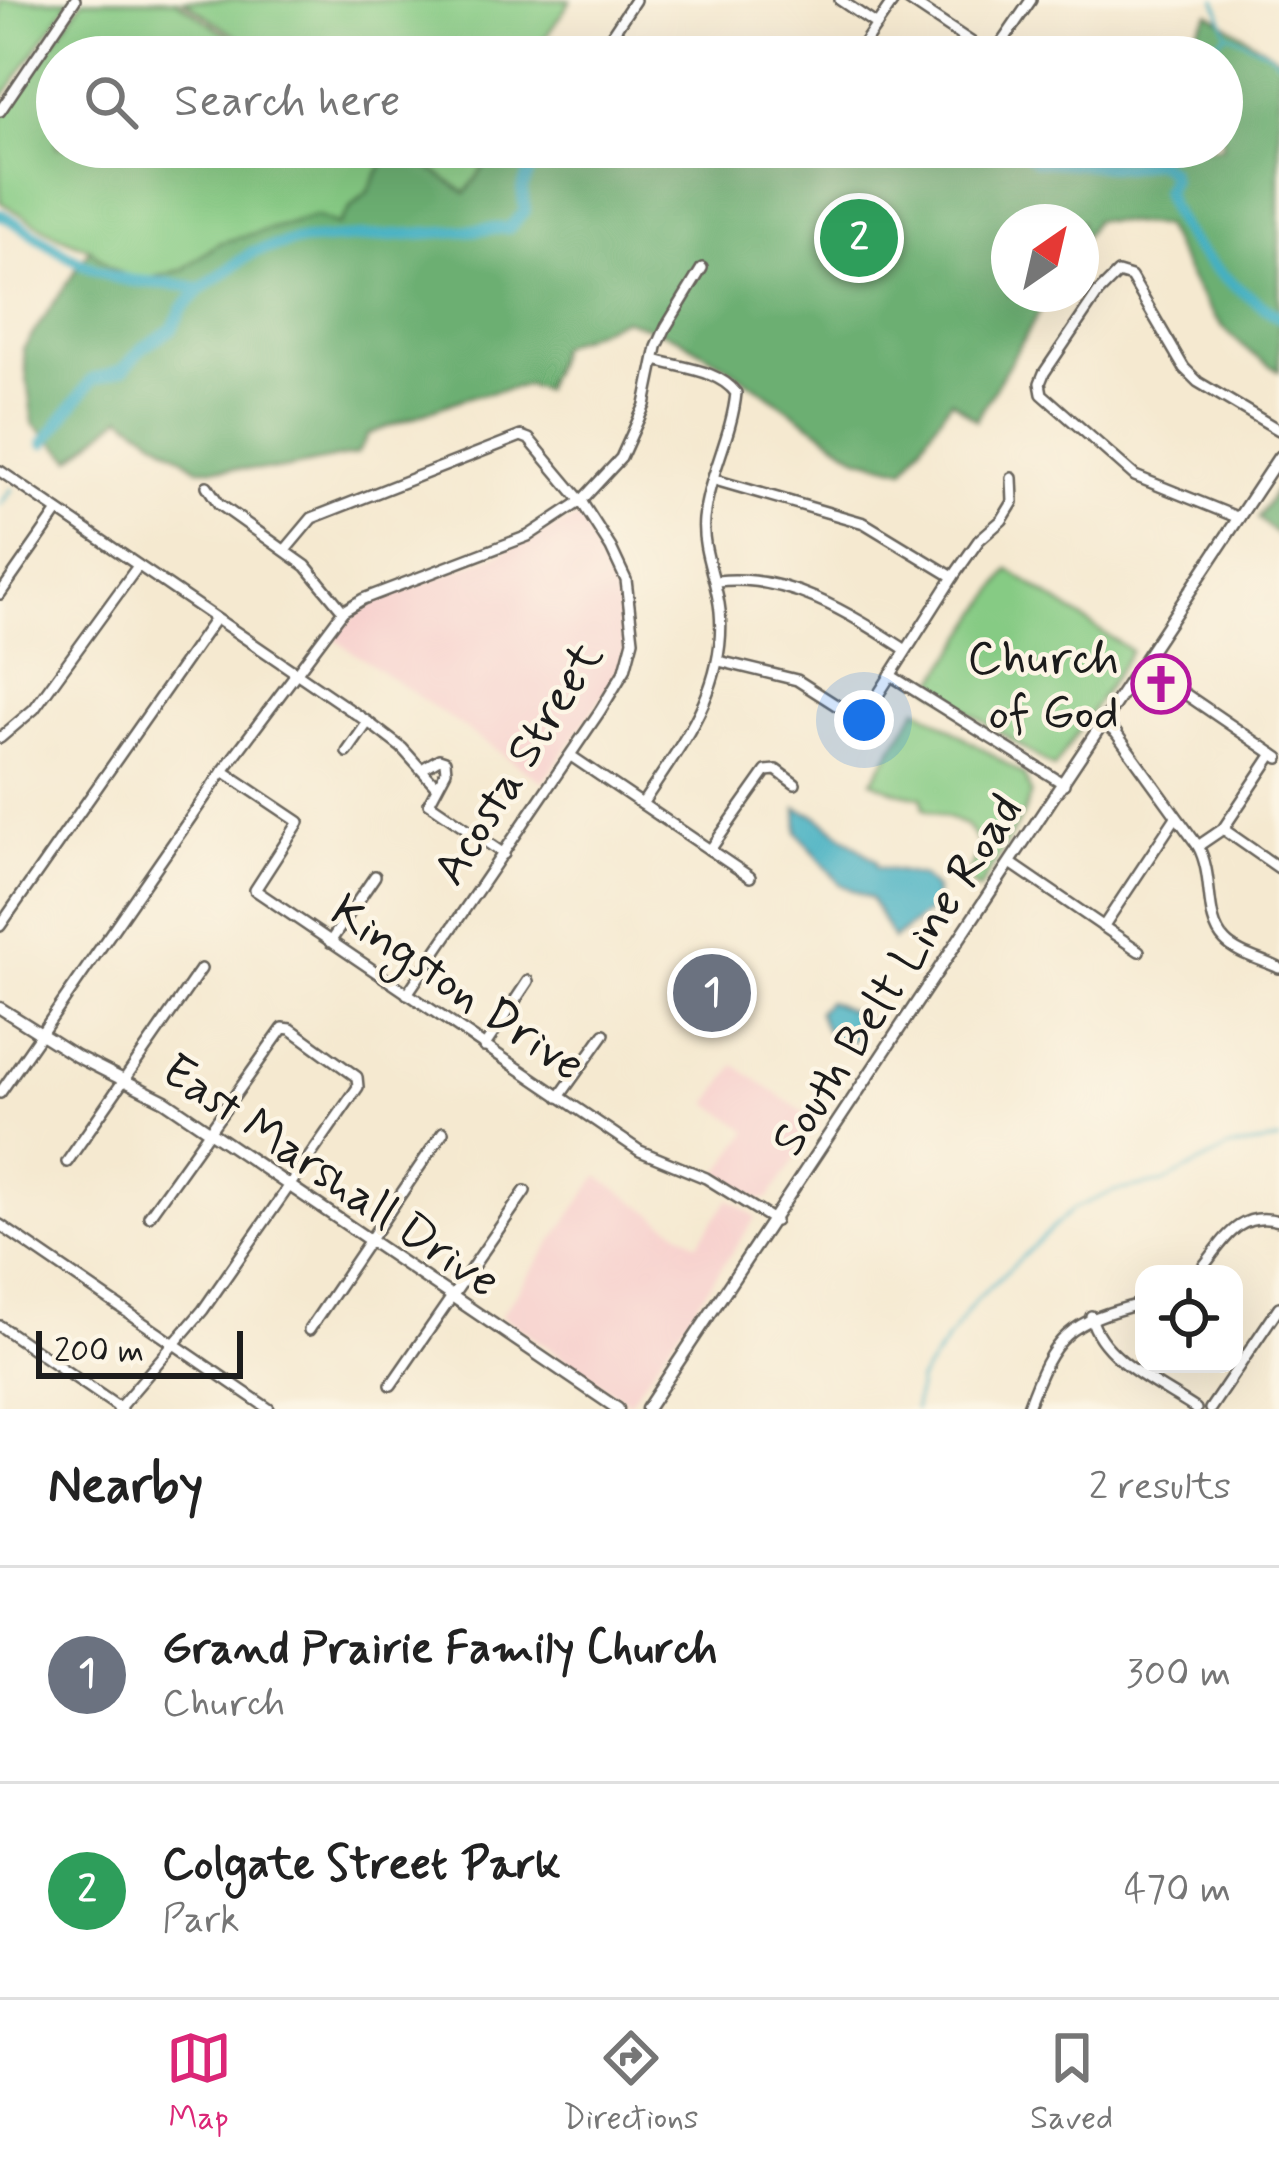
<!DOCTYPE html>
<html lang="en">
<head>
<meta charset="utf-8">
<style>
	body { margin:0; font-family:Mynerve,sans-serif; background:#f2f2f2; color:#222 }
	.controls { position:absolute; right:36px; bottom:36px; display:grid; overflow:hidden; border-radius:24px; box-shadow:0 12px 48px #0002 }
	.controls button { width:108px; height:108px; display:grid; place-items:center; padding:0; border:0; border-bottom:3px solid #e0e0e0; background:#fff; color:#222; font:60px sans-serif }
	.compass { position:absolute; left:991px; top:204px; width:108px; height:108px; border-radius:50%; background:#fff; box-shadow:0 12px 48px #0002; rotate:34deg }
	.scale { position:absolute; left:36px; bottom:30px; width:207px; box-sizing:border-box; padding-left:12px; border:6px solid #1c1c1c; border-top:0; font-size:33px; line-height:42px; white-space:nowrap; color:#1c1c1c; -webkit-text-stroke:9px #fcf5e5; paint-order:stroke }
	.you { position:absolute; left:864px; top:720px; width:42px; height:42px; margin:-30px; border:9px solid #fff; border-radius:50%; background:#1a73e8; box-shadow:0 0 0 18px #1a73e833 }
	.badge { display:grid; place-items:center; width:78px; height:78px; border-radius:50%; background:#db2777; color:#fff; font-size:39px; font-weight:700 }
	.pin { position:absolute; translate:-50% -50%; border:6px solid #fff; box-shadow:0 3px 12px #0006 }
	.list { margin:0; padding:0; list-style:none }
	h2 { display:flex; justify-content:space-between; align-items:center; height:156px; margin:0; padding:0 48px; font-size:51px }
	h2 small { font-size:39px; font-weight:400; color:#767676 }
	.list li { display:grid; grid-template-columns:78px 1fr auto; gap:36px; align-items:center; box-sizing:border-box; height:216px; padding:0 48px; border-top:3px solid #e0e0e0 }
	.list b { display:block; font-size:45px; white-space:nowrap }
	.list p { margin:0; font-size:39px; white-space:nowrap; color:#767676 }
	.list em { font-size:39px; font-style:normal; color:#767676 }
	.icon { flex:none; width:66px; height:66px; fill:none; stroke:currentColor; stroke-width:2; stroke-linecap:round; stroke-linejoin:round }
	.map { position:relative; flex:none; width:1279px; height:1409px; overflow:hidden }
	.search { position:absolute; background:#fff; box-shadow:0 12px 48px #0002; left:36px; right:36px; top:36px; height:132px; display:flex; align-items:center; gap:30px; box-sizing:border-box; padding:0 42px; border-radius:66px; color:#767676; font-size:45px }
	.sheet { height:588px; background:#fff }
	nav { display:flex; justify-content:space-around; align-items:center; box-sizing:border-box; height:168px; border-top:3px solid #e0e0e0; background:#fff; font-size:33px; color:#767676 }
	nav a { display:grid; justify-items:center; gap:6px }
	nav .on { color:#db2777 }
	.map>svg:first-child { display:block }
	.built { fill:#f7d0cd }
	.green { fill:#86cb84; stroke:#517450; stroke-width:3 }
	.forest { fill:#6caf72; stroke:#446647; stroke-width:3 }
	.water { fill:#44b0c2; stroke:#30666f; stroke-width:3 }
	.lines { fill:none; stroke-linecap:round; stroke-linejoin:round }
	.stream { stroke:#44b0c2; stroke-width:3 }
	.river { stroke:#44b0c2; stroke-width:12 }
	.minor-casing { stroke:#68645b; stroke-width:14 }
	.major-casing { stroke:#68645b; stroke-width:15 }
	.minor { stroke:#fff; stroke-width:9 }
	.major { stroke:#fff; stroke-width:10 }
	.labels { text-anchor:middle; stroke-width:9; stroke-linejoin:round; paint-order:stroke }
	.poi-label { font-size:48px; fill:#1c1c1c; stroke:#fcf5e5; text-anchor:end }
	.street-label { font-size:48px; fill:#1c1c1c; stroke:#fcf5e5 }
</style>
</head>
<body>
<div class="map">
<svg width="1279" height="1409" viewBox="0 0 1279 1409">
	<rect width="100%" height="100%" fill="#fcf5e5"/>
	<filter id="ink" filterUnits="userSpaceOnUse"><feTurbulence type="fractalNoise" baseFrequency=".00833" numOctaves="2"/><feDisplacementMap in="SourceGraphic" scale="24" xChannelSelector="R" yChannelSelector="G"/><feConvolveMatrix kernelMatrix="1 2 1 2 8 2 1 2 1" color-interpolation-filters="sRGB"/></filter>
	<filter id="wash" filterUnits="userSpaceOnUse"><feTurbulence type="fractalNoise" baseFrequency=".004" numOctaves="4" result="noise"/><feDisplacementMap in="SourceGraphic" scale="48" xChannelSelector="R" yChannelSelector="G"/><feGaussianBlur stdDeviation="2.7" result="paint"/><feColorMatrix in="noise" values="0 0 0 0 0 0 0 0 0 0 0 0 0 0 0 0 0 1.4 0 .05"/><feComposite in="paint" operator="in"/></filter>
	<g filter="url(#wash)">
		<rect width="100%" height="100%" fill="#f5e9d0"/>
		<g class="built">
			<path d="M580,516L596,537L623,589L629,635L618,674L543,782L331,637L370,604L496,555Z"/>
			<path d="M735,1065L819,1123L769,1198L758,1200L718,1174L749,1131L709,1103Z"/>
			<path d="M598,1176L697,1244L729,1199L756,1217L629,1403L501,1315Z"/>
		</g>
		<g class="green">
			<path d="M0,0H70L0,102Z"/>
			<path d="M83,0H176L259,57H57V147H392L367,193L351,207L338,225L219,243L182,270L138,282L110,267L90,249L56,235L0,202V119Z"/>
			<path d="M183,0H571L532,57H266Z"/>
			<path d="M398,147H498L466,194Z"/>
			<path d="M1009,570L1131,651L1054,768L931,687Z"/>
			<path d="M918,708L1024,775L1031,793L1023,815L979,890L965,879L981,846L966,825L924,809L922,797L897,792L872,781Z"/>
		</g>
		<g class="forest">
			<path d="M1209,13L1279,58V371C1212,333 1197,291 1163,226L1095,220L1081,242V222H1009V294H1050L976,420L951,400L905,469L858,457L731,369L677,337L623,319L559,346L544,390L527,385L465,398L369,434L357,454L278,470L198,468L122,416L72,459L33,424L23,349L90,249L110,267L138,282L182,270L219,243L316,216L338,225L351,207L367,193L392,147H398L466,193L498,147H1222V57H1178Z"/>
			<path d="M1279,485V537L1258,518Z"/>
		</g>
		<g class="water">
			<path d="M797,808L817,816L876,861L877,867L922,876L935,889L934,907L893,939L871,899L840,884L798,833Z"/>
			<path d="M828,1001L865,1017L852,1041L837,1040L825,1029L818,1011Z"/>
		</g>
		<g class="lines">
			<g class="stream">
				<path d="M1216,0L1227,32"/>
				<path d="M1197,57L1228,33L1268,52L1279,62"/>
				<path d="M1144,161L1145,147"/>
				<path d="M0,505L12,489"/>
				<path d="M915,1409L919,1380L975,1301L1073,1209L1114,1191L1164,1182L1229,1148L1279,1141"/>
			</g>
			<g class="river">
				<path d="M1019,147L1036,161L1127,167L1156,161L1169,171L1171,179L1165,191C1180,248 1233,286 1279,317"/>
				<path d="M0,214C37,233 68,261 108,275C138,286 170,280 201,289L253,252L294,241L509,228L525,211L522,189L540,147"/>
				<path d="M44,443L92,380L124,369L142,348L172,329L182,309L201,289"/>
			</g>
		</g>
	</g>
	<g filter="url(#ink)">
		<g class="lines">
			<g class="minor-casing">
				<g id="minor">
					<path d="M840,0L877,25"/>
					<path d="M908,0L989,54L996,51L1031,0"/>
					<path d="M860,49L894,0"/>
					<path d="M597,57L635,0"/>
					<path d="M0,111L75,0"/>
					<path d="M0,471L368,722L402,748L436,786"/>
					<path d="M715,480L864,523L953,577"/>
					<path d="M207,486L219,504L306,566L343,611"/>
					<path d="M1239,518L1135,476L1042,394L1040,383L1044,373L1098,293L1118,273L1131,277L1184,368L1198,382L1279,430"/>
					<path d="M286,549L312,518L521,436L529,439L581,501L611,548L626,580L633,640L625,670L600,711L407,994"/>
					<path d="M717,581C787,573 849,613 906,650"/>
					<path d="M0,594L58,511"/>
					<path d="M719,661L797,680L847,712L859,715L869,709L953,577L979,540L1002,520L1013,502L1012,478"/>
					<path d="M1143,665L1279,758"/>
					<path d="M890,675L1064,784"/>
					<path d="M1104,724L1116,733L1198,846C1215,877 1203,919 1225,941C1237,954 1263,960 1279,968"/>
					<path d="M0,738L34,709L138,566"/>
					<path d="M347,752L368,722"/>
					<path d="M571,756L750,877"/>
					<path d="M422,769L439,759L445,761L446,771L429,803L504,854"/>
					<path d="M223,771L299,822L255,890L640,1151L706,1178L775,1221"/>
					<path d="M642,804C682,743 727,688 720,611C717,580 701,550 704,519C708,477 732,436 736,393C719,370 682,368 655,360"/>
					<path d="M1223,829L1279,868"/>
					<path d="M1198,846L1223,829L1273,754"/>
					<path d="M710,850L766,771L776,770L795,784"/>
					<path d="M1012,864L1139,951"/>
					<path d="M0,926L215,619"/>
					<path d="M1103,927L1176,817"/>
					<path d="M330,942L375,876"/>
					<path d="M484,1047L528,981"/>
					<path d="M0,1093L223,771L343,611L363,599L528,536L581,501L621,458L645,405L657,347L666,327L702,268"/>
					<path d="M559,1097L604,1034"/>
					<path d="M67,1162L201,969"/>
					<path d="M0,1225L269,1409"/>
					<path d="M1197,1274C1222,1246 1235,1209 1279,1221"/>
					<path d="M1091,1316C1100,1359 1162,1386 1196,1409"/>
					<path d="M0,1326L121,1409"/>
					<path d="M309,1330L443,1132"/>
					<path d="M391,1385L525,1191"/>
					<path d="M118,1409L203,1310L358,1087L357,1077L291,1029L283,1028L149,1216"/>
					<path d="M1027,1409C1054,1334 1068,1322 1144,1303"/>
					<path d="M1210,1409L1279,1307"/>
				</g>
			</g>
			<g class="major-casing">
				<g id="major">
					<path d="M0,1008L76,1056L165,1101L618,1409"/>
					<path d="M647,1409L1279,457"/>
				</g>
			</g>
			<use href="#minor" class="minor"/>
			<use href="#major" class="major"/>
		</g>
	</g>
	<defs>
		<g id="church-ring" transform="scale(3)"><circle r="9.5" fill="#fcf5e5" stroke="#b5179e" stroke-width="1.5"/><path d="M-1.2-6h2.4v3.5h3.3v2.4h-3.3V6h-2.4V-.1h-3.3v-2.4h3.3Z" fill="#b5179e"/></g>
	</defs>
	<g fill-rule="evenodd">
		<use href="#church-ring" x="1161" y="684"/>
	</g>
	<g class="labels">
		<g class="poi-label">
			<text x="1119" y="673">Church<tspan x="1119" dy="55">of God</tspan></text>
		</g>
		<g class="street-label">
			<text transform="translate(516 762) rotate(-58)" y="17">Acosta Street</text>
			<text transform="translate(895 974) rotate(-57)" y="17">South Belt Line Road</text>
			<text transform="translate(459 986) rotate(34)" y="17">Kingston Drive</text>
			<text transform="translate(332 1174) rotate(34)" y="17">East Marshall Drive</text>
		</g>
	</g>
</svg>
<div class="controls">
<button><svg class="icon" aria-label="locate" viewBox="0 0 24 24"><circle cx="12" cy="12" r="6"/><path d="M12 2v4M12 18v4M2 12h4M18 12h4"/></svg></button>
</div>
<svg class="compass" viewBox="-18 -18 36 36"><path d="M0-13l5 13h-10z" fill="#e53935"/><path d="M0 13l5-13h-10z" fill="#767676"/></svg>
<div class="scale">200 m</div>
<div class="you"></div>
<div class="pin badge" style="left:712px;top:993px;background:#6b7280">1</div>
<div class="pin badge" style="left:859px;top:238px;background:#2e9e5b">2</div>
<div class="search"><svg class="icon" aria-label="search" viewBox="0 0 24 24"><circle cx="10" cy="10" r="6"/><path d="M15 15l6 6"/></svg>Search here</div>
</div>
<section class="sheet">
<h2>Nearby<small>2 results</small></h2>
<ul class="list">
<li><span class="badge" style="background:#6b7280">1</span><div><b>Grand Prairie Family Church</b><p>Church</p></div><em>300 m</em></li>
<li><span class="badge" style="background:#2e9e5b">2</span><div><b>Colgate Street Park</b><p>Park</p></div><em>470 m</em></li>
</ul>
</section>
<nav>
<a class="on"><svg class="icon" aria-label="map" viewBox="0 0 24 24"><path d="M3 6l6-2 6 2 6-2v14l-6 2-6-2-6 2zM9 4v14M15 6v14"/></svg>Map</a>
<a><svg class="icon" aria-label="directions" viewBox="0 0 24 24"><path d="M12 3l9 9-9 9-9-9zM9 14v-3h6M13 9l2 2-2 2"/></svg>Directions</a>
<a><svg class="icon" aria-label="saved" viewBox="0 0 24 24"><path d="M7 4h10v16l-5-4-5 4z"/></svg>Saved</a>
</nav>
</body>
</html>
